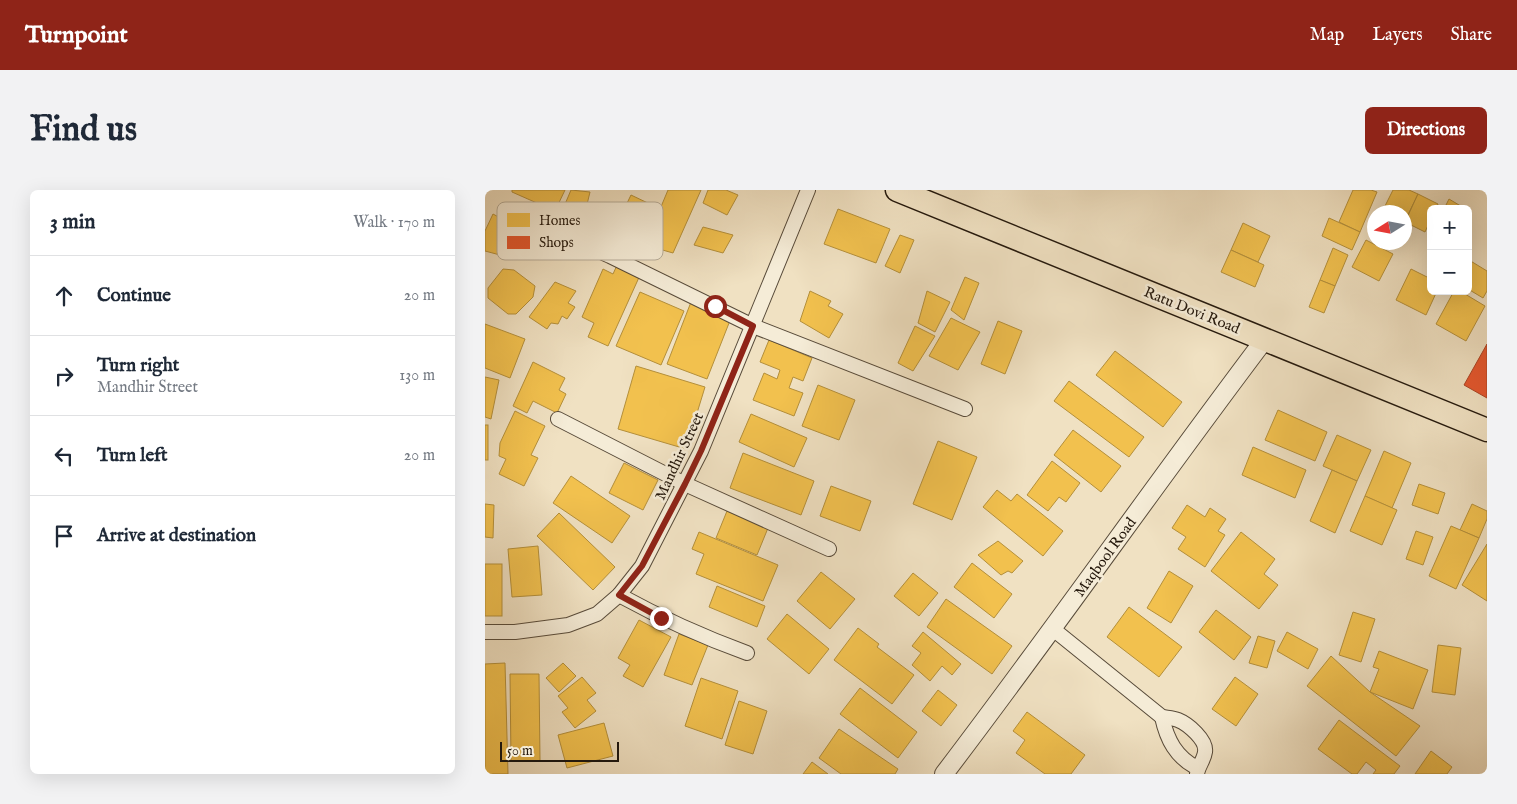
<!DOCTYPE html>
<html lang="en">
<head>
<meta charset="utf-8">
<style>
	body { margin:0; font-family:"IM FELL English",serif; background:#f2f2f3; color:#1f2937 }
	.controls { position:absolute; right:15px; top:15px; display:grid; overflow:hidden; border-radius:8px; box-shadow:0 5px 20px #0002 }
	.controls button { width:45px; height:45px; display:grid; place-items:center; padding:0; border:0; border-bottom:1px solid #e0e1e3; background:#fff; color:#1f2937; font:25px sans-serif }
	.compass { position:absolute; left:882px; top:15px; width:45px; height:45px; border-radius:50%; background:#fff; box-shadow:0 5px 20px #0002; rotate:259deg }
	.scale { position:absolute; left:15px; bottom:12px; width:119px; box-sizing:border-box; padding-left:5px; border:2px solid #25190d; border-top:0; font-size:14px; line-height:18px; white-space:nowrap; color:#25190d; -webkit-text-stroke:4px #f5ecd7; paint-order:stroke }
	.stop { position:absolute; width:15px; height:15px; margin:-11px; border:4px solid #8f2418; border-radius:50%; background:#fff }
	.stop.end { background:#8f2418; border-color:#fff; box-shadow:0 1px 5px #0008 }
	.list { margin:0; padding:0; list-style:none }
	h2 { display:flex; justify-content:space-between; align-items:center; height:65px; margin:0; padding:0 20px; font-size:21px }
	h2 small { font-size:16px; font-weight:400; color:#747a83 }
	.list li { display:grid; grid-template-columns:32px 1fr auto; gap:15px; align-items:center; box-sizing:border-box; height:80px; padding:0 20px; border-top:1px solid #e0e1e3 }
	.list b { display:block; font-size:19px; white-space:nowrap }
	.list p { margin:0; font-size:16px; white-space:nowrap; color:#747a83 }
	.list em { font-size:16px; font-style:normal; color:#747a83 }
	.icon { flex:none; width:28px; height:28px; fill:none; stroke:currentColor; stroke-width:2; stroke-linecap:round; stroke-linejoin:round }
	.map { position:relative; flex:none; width:1002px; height:584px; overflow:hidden; border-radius:8px }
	header { display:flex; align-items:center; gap:30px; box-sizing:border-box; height:70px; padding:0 25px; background:#8f2418; color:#fff }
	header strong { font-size:24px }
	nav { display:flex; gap:28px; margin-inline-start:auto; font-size:18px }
	.intro { display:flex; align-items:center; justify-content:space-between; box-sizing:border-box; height:120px; padding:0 30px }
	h1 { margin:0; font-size:35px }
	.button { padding:12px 22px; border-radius:8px; background:#8f2418; color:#fff; font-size:18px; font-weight:700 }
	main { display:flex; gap:30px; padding:0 30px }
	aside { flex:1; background:#fff; border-radius:8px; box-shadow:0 5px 20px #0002 }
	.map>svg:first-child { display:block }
	.homes { fill:#f2c14e; stroke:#b48f3a }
	.shops { fill:#e4572e; stroke:#ab4424 }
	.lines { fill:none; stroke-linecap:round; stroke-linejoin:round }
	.minor-casing { stroke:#584b3a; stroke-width:16 }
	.tertiary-casing { stroke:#584b3a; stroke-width:20 }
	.primary-casing { stroke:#25190d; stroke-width:25 }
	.minor { stroke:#f5ecd7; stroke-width:14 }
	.tertiary { stroke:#f5ecd7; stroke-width:18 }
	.primary { stroke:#f0e1c2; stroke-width:22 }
	.route { stroke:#8f2418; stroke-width:6 }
	.labels { text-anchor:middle; stroke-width:5; stroke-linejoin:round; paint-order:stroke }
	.street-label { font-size:15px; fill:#25190d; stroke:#f5ecd7 }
	.key { fill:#f5ecd7; stroke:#b7ad9a; stroke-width:1 }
	.key-label { font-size:14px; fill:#25190d }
</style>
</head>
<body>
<header>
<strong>Turnpoint</strong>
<nav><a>Map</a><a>Layers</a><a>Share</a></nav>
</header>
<div class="intro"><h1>Find us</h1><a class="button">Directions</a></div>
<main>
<aside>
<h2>3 min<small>Walk · 170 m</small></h2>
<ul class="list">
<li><svg class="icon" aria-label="ahead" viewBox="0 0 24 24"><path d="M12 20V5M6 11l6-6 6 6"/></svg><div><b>Continue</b></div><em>20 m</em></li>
<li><svg class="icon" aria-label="right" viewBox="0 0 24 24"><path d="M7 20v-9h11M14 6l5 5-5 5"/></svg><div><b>Turn right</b><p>Mandhir Street</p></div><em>130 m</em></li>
<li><svg class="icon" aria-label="left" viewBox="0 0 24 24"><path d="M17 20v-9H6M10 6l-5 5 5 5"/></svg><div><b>Turn left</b></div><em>20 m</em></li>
<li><svg class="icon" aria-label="arrive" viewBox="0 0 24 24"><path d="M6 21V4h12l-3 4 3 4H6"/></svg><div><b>Arrive at destination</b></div></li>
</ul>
</aside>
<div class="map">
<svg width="1002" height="584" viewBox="0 0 1002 584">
	<rect width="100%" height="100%" fill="#f0e1c2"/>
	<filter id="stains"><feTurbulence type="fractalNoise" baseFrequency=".004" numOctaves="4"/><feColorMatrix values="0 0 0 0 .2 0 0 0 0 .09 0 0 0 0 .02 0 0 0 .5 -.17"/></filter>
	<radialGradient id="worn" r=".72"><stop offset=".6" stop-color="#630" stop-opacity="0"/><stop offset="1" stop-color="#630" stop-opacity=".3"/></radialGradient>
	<g class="homes">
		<path d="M27,0H80L70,21L27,2Z"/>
		<path d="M86,0L105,2L98,31L75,26Z"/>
		<path d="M183,0H216L188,63L160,55Z"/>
		<path d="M223,0H241L253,5L242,25L218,13Z"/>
		<path d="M868,0H886L892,2L875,42L854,32Z"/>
		<path d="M908,0H924L933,4L919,33V22H897Z"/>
		<path d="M933,4L953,14L951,19H946V29L940,42L920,32Z"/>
		<path d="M146,5L167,15L144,55L127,44Z"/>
		<path d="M964,9L979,18L978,19H959Z"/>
		<path d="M353,19L405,39L391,73L339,54Z"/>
		<path d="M8,24L32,37L15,65L0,61V41Z"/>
		<path d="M844,28L875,42L867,60L837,46Z"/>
		<path d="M758,33L785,46L773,72L746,60Z"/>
		<path d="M218,37L248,45L238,63L209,55Z"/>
		<path d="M415,45L429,50L415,83L400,76Z"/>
		<path d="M881,50L908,64L894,91L867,77Z"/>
		<path d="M848,58L863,65L850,96L835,90Z"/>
		<path d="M746,60L779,75L770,97L736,82Z"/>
		<path d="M984,70L1002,81V101L998,108L983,99Z"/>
		<path d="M133,73L156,83L123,156L103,147L109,133L97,127L118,79L128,84Z"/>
		<path d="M18,79L29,80L50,96L48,107L31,124H23L3,108V98Z"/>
		<path d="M926,79L946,89V101H952L941,125L911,110Z"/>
		<path d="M480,87L494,93L479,130L466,120Z"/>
		<path d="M835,90L850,96L839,123L824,117Z"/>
		<path d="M70,92L91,101L83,113L90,117L82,129L77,126L73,134L66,133L62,139L44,127Z"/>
		<path d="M325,101L346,111L343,116L358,124L344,148L315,131Z"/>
		<path d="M442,101L465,112L450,142L433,133Z"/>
		<path d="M969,101H975L1000,116L981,151L951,134Z"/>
		<path d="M155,102L199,121L176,175L131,156Z"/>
		<path d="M206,112L246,128L222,189L182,174Z"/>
		<path d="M466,128L495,142L473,180L444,166Z"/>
		<path d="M513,131L537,141L520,184L496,174Z"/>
		<path d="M0,134L40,149L25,188L0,178Z"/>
		<path d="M430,136L450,146L428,181L413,173Z"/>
		<path d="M284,150L327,168L318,191L308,187L304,198L318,203L309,226L268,210L279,183L292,189L295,180L275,172Z"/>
		<path d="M630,161L697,212L678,237L611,185Z"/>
		<path d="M48,172L80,188L74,200L81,204L72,223L48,211L42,223L28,216Z"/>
		<path d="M151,176L220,197L201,259L133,239Z"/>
		<path d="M0,187L14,190L6,229L0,227Z"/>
		<path d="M584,191L659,247L644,267L569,211Z"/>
		<path d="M333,195L370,210L354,250L317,236Z"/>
		<path d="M793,220L842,242L830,271L780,250Z"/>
		<path d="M30,221L60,236L46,265L53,268L39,296L14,284L21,269L14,266L15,253Z"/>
		<path d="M266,224L322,248L309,277L254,252Z"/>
		<rect x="0" y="235" width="3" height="35"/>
		<path d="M588,240L636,276L616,302L569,265Z"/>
		<path d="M852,245L886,260L872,291L838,276Z"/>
		<path d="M453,251L492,267L467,330L428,314Z"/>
		<path d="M768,257L821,280L810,308L757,285Z"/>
		<path d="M899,261L926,273L907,318L880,306Z"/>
		<path d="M258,263L329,291L316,325L245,298Z"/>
		<path d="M567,271L595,293L581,312L574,307L563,321L542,305Z"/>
		<path d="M139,273L173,290L158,320L124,303Z"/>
		<path d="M847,280L872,291L850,343L825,331Z"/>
		<path d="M86,286L145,326L127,353L68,313Z"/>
		<path d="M934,294L960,303L953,324L927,315Z"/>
		<path d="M346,296L386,311L375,341L335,326Z"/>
		<path d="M512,300L526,311L532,304L578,341L558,366L498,317Z"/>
		<path d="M880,306L912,320L897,355L865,341Z"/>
		<path d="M0,314L9,315L8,348L0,347Z"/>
		<path d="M987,314L1002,321V329L994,348L975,340Z"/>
		<path d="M702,315L720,327L725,318L741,329L733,341L740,345L720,377L693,359L701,347L687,338Z"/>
		<path d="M242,321L283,338L272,365L231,348Z"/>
		<path d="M74,323L130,377L108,400L52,346Z"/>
		<path d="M966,336L994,348L971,399L944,386Z"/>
		<path d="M931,341L948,347L938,375L921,369Z"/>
		<path d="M214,342L293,375L278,411L211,384L219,364L207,359Z"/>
		<path d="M756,342L790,369L779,384L793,395L774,419L726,381Z"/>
		<path d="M513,351L538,371L527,383L523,381L516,385L493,365Z"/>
		<path d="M1002,354V411L977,395Z"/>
		<path d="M53,356L57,405L27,407L23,359Z"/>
		<path d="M487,373L527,404L509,428L469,397Z"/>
		<rect x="0" y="374" width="17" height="52"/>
		<path d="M684,381L708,396L686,433L662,418Z"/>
		<path d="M336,382L370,409L345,439L312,411Z"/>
		<path d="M428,383L453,403L434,426L409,406Z"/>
		<path d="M232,396L280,416L272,437L224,417Z"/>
		<path d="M461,409L527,456L507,484L442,437Z"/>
		<path d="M644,417L697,457L674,487L622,447Z"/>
		<path d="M731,420L766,447L749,470L714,442Z"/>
		<path d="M868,422L890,429L876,472L854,465Z"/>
		<path d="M302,424L344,459L324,484L282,449Z"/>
		<path d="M154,430L186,447L158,497L138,486L145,475L133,468Z"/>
		<path d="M373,438L394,454L392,457L429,485L407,514L349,470Z"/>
		<path d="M438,442L476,474L467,485L457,476L445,491L427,475L436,463L427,456Z"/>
		<path d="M802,442L833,459L823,479L792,461Z"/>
		<path d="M194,444L223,455L207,495L179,485Z"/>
		<path d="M773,446L790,451L782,478L764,473Z"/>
		<path d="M953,455L976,458L970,505L947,502Z"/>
		<path d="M894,461L943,480L928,519L885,502L894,479L888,477Z"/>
		<path d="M846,466L885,502L935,536L911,566L822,496Z"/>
		<path d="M20,473L23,584H0V474Z"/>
		<path d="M78,473L91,486L74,502L61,488Z"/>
		<path d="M25,484H54L55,571H26Z"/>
		<path d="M97,487L111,503L102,510L111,521L90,538L77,522L83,518L73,506Z"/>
		<path d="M750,487L773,504L751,536L727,519Z"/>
		<path d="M216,488L253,501L237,549L200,536Z"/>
		<path d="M375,498L432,542L413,568L355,524Z"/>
		<path d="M453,500L472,515L456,536L437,521Z"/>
		<path d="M254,511L282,521L268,564L240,555Z"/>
		<path d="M542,522L600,565L586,584H560L531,563L540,550L528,541Z"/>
		<path d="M854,530L915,576L909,584H888L891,580L881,572L872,584H867L833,559Z"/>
		<path d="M119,533L128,566L82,578L73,545Z"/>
		<path d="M354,539L413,579L410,584H356L334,568Z"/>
		<path d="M946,561L967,577L962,584H930Z"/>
		<path d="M327,572L343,584H318Z"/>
	</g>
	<path class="shops" d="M1002,154V208L979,195Z"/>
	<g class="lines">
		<g class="minor-casing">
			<g id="minor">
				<path d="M87,49L125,66L268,136L480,219"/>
				<path d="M73,229L200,294L344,359"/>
				<path d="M134,405C176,428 218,447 262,463"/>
				<path d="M568,439L677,527C683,528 688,528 693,530C703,534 722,550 720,562C719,570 713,576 712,584"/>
				<path d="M0,442H30L83,435L112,424L134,405L157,376L216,261L323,0"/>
				<path d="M677,527C682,550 691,567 712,578"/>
			</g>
		</g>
		<g class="tertiary-casing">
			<path id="tertiary" d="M459,584C568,441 671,293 780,149"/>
		</g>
		<g class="primary-casing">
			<path id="primary" d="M412,0L1002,240"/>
		</g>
		<use href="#minor" class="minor"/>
		<use href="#tertiary" class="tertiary"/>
		<use href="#primary" class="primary"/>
	</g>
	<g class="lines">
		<path class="route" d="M176,428L134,405L157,376L200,294L216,261L268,136L230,116"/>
	</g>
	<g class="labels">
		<g class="street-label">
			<text transform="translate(707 120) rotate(22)" y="5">Ratu Dovi Road</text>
			<text transform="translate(194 266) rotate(-65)" y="5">Mandhir Street</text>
			<text transform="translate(620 367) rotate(-54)" y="5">Maqbool Road</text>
		</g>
	</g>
	<rect x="12" y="12" width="166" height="58" rx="8" class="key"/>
	<rect x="22" y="23" width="23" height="14" fill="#f2c14e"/>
	<rect x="22" y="46" width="23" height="13" fill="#e4572e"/>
	<g class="key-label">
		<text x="54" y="35">Homes</text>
		<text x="54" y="57">Shops</text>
	</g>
	<rect width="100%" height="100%" filter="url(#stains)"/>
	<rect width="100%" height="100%" fill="url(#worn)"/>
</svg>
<div class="controls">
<button>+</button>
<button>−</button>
</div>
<svg class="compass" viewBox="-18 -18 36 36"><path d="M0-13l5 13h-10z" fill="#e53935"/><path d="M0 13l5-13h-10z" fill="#747a83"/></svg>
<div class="scale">50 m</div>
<div class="stop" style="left:230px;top:116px"></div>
<div class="stop end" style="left:176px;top:428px"></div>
</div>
</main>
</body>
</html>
